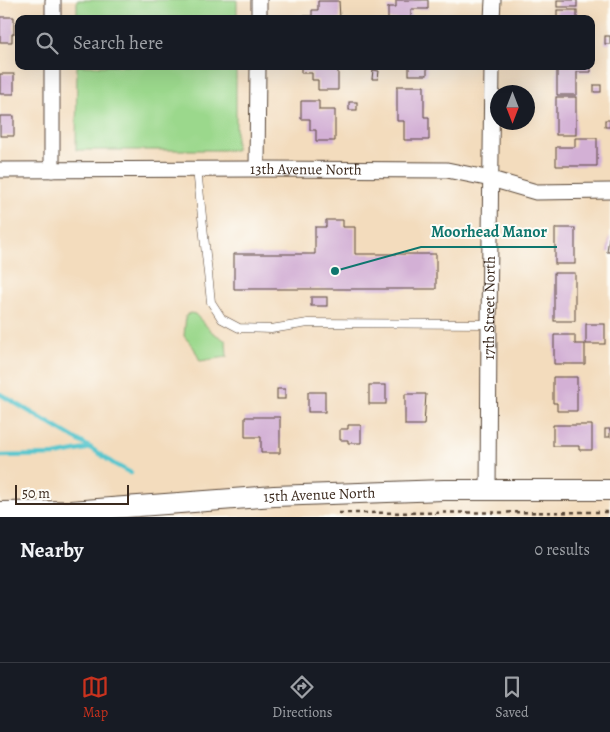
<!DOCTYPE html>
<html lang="en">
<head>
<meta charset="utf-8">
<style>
	body { margin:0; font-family:Alegreya,serif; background:#242831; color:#f1f3f6 }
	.compass { position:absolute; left:490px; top:85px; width:45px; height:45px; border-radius:50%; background:#171b24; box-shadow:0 5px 20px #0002; rotate:180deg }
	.scale { position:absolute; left:15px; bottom:12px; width:114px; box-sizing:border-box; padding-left:5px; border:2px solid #3b2a1e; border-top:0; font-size:14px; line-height:18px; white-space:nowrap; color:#3b2a1e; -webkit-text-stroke:4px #fdfcf7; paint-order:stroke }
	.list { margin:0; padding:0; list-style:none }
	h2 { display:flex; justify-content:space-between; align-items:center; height:65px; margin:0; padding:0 20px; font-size:21px }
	h2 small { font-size:16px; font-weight:400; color:#9ea1a6 }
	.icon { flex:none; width:28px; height:28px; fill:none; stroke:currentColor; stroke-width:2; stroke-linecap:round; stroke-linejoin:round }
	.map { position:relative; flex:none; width:610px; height:517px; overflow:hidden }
	.search { position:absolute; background:#171b24; box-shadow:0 5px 20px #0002; left:15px; right:15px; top:15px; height:55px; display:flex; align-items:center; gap:12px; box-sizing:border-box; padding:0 18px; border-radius:10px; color:#9ea1a6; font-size:19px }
	.sheet { height:145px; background:#171b24 }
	nav { display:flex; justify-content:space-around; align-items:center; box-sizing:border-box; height:70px; border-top:1px solid #363941; background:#171b24; font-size:14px; color:#9ea1a6 }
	nav a { display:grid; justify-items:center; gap:2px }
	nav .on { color:#c8321e }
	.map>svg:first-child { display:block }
	.green { fill:#9bd88c; stroke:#6b8155 }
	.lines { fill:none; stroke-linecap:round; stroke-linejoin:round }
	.stream { stroke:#59c6ce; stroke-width:4.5 }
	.building { fill:#d3b0d5 }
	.lane-casing { stroke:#574536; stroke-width:9 }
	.street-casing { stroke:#574536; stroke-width:17 }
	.secondary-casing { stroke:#574536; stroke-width:22 }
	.path { stroke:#574536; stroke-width:2.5; stroke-dasharray:4 4; stroke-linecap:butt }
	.lane { stroke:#fff; stroke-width:8 }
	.street { stroke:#fff; stroke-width:15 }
	.secondary { stroke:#fff; stroke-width:20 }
	.labels { text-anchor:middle; stroke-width:4; stroke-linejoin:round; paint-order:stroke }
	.street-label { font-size:15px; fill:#3b2a1e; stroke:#fdfcf7 }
	.leader { fill:none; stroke:#0f766e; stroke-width:2 }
	.callout-dot { fill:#0f766e; stroke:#fdfcf7; stroke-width:2 }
	.callout-label { font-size:16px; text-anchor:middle; font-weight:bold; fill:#0f766e; stroke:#fdfcf7; stroke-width:4; stroke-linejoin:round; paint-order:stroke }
</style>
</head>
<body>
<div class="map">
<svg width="610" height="517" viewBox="0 0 610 517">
	<rect width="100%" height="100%" fill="#fdfcf7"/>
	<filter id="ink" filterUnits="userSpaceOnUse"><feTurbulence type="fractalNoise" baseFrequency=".02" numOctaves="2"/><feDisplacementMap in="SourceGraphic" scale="10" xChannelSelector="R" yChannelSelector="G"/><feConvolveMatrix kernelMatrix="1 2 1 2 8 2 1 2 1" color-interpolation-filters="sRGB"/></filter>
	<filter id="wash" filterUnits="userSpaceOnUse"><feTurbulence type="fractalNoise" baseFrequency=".0096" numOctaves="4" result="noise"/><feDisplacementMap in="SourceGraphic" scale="20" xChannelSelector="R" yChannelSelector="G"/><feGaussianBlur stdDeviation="1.12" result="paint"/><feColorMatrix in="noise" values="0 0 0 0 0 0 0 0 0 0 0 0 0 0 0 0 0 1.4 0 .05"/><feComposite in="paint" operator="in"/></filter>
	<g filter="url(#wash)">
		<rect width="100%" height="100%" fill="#f3dcbd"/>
		<g class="green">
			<rect x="77" y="0" width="160" height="19"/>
			<path d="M77,66H236V150H76Z"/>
			<path d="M190,313L195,314L212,332L226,341L227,357L200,361L194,348L184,336L186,316Z"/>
		</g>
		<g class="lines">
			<g class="stream">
				<path d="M0,394L91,448L114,464L131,473"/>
				<path d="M0,456L55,455L91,448"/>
			</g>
		</g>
		<g id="blocks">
			<g class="building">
				<path d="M396,0H428V9H411V19H388V7H396Z"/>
				<rect x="557" y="0" width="20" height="7"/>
				<path d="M318,1H339L340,19H301V16H312V10H318Z"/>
				<rect x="557" y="10" width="20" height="9"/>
				<path d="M0,17H14V34H12V42H0Z"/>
				<rect x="605" y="36" width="5" height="8"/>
				<path d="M301,66H338V90H318V80H312V73H301Z"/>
				<rect x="409" y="66" width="18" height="9"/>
				<path d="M557,66H591V72H577V95H557Z"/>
				<path d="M373,70L379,71L378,79H372Z"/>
				<rect x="0" y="74" width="14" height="20"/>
				<rect x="594" y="85" width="7" height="7"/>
				<path d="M397,86H424V117H429V140H404V121H397Z"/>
				<rect x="556" y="97" width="20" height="38"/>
				<path d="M301,101H319V110H335V141H316V130H310V119H301Z"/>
				<rect x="349" y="102" width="8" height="8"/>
				<rect x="0" y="116" width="14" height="20"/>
				<rect x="605" y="120" width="5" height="7"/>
				<path d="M575,138H597V166H556V147H575Z"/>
				<path d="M326,220H343V227H355V254H436V289H234V254H315V227H326Z"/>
				<rect x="555" y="228" width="20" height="36"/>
				<path d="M609,237H610V252H607Z"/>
				<rect x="554" y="273" width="21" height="48"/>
				<rect x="311" y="297" width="16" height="9"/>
				<rect x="586" y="324" width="19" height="20"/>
				<path d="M554,335H575V344H585V364H554Z"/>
				<path d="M553,377H577V411H557V403H553Z"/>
				<rect x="369" y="385" width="17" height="19"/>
				<rect x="277" y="389" width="8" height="10"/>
				<rect x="308" y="392" width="17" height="20"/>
				<path d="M405,394H426L424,425H405Z"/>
				<path d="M245,417H280V453H261V437H245Z"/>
				<path d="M348,425H361V443H348V440H340V429H348Z"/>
				<path d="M553,425H592V450H579V446H553Z"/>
				<rect x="605" y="429" width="5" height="8"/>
			</g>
		</g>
	</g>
	<g filter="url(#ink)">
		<use href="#blocks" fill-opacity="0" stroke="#574536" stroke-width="1"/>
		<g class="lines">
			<g class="lane-casing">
				<path id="lane" d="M197,169L211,302L222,319L239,328L271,329L308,323L489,324"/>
			</g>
			<g class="street-casing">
				<g id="street">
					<path d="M53,19V0"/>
					<path d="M259,19V0"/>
					<path d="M492,19L493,0"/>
					<path d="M257,169L258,66"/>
					<path id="s1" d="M0,170L257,169L447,170L491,179L536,192L610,191"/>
					<path d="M52,170V66"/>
					<path id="s2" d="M488,490L489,324L492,66"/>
				</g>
			</g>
			<g class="secondary-casing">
				<g id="secondary">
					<path id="s3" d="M0,512L71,511L274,496L444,490H610"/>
				</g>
			</g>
			<path class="path" d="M339,513L610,512"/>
			<use href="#lane" class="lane"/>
			<use href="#street" class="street"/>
			<use href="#secondary" class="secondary"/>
		</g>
	</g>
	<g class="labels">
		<g class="street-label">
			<text dy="5" stroke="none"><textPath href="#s1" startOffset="306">13th Avenue North</textPath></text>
			<text dy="5" stroke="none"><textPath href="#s2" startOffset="182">17th Street North</textPath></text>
			<text dy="5" stroke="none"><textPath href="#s3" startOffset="320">15th Avenue North</textPath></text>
		</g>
	</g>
	<path class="leader" d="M335 271L421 247H557"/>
	<circle class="callout-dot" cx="335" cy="271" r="5"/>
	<g class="callout-label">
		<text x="489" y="237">Moorhead Manor</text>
	</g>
</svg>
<svg class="compass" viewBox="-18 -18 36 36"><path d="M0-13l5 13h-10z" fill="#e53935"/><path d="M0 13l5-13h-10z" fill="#9ea1a6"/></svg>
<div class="scale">50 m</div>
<div class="search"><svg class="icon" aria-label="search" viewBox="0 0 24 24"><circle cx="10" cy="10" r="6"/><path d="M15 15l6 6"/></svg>Search here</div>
</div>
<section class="sheet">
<h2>Nearby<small>0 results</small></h2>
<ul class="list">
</ul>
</section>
<nav>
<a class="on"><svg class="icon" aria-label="map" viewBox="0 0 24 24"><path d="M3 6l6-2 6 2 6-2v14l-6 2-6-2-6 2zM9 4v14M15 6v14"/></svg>Map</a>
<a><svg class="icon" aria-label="directions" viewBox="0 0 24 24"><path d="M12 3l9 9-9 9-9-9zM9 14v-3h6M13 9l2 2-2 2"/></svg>Directions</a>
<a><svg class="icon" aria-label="saved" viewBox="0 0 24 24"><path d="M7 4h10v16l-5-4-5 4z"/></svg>Saved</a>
</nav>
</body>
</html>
